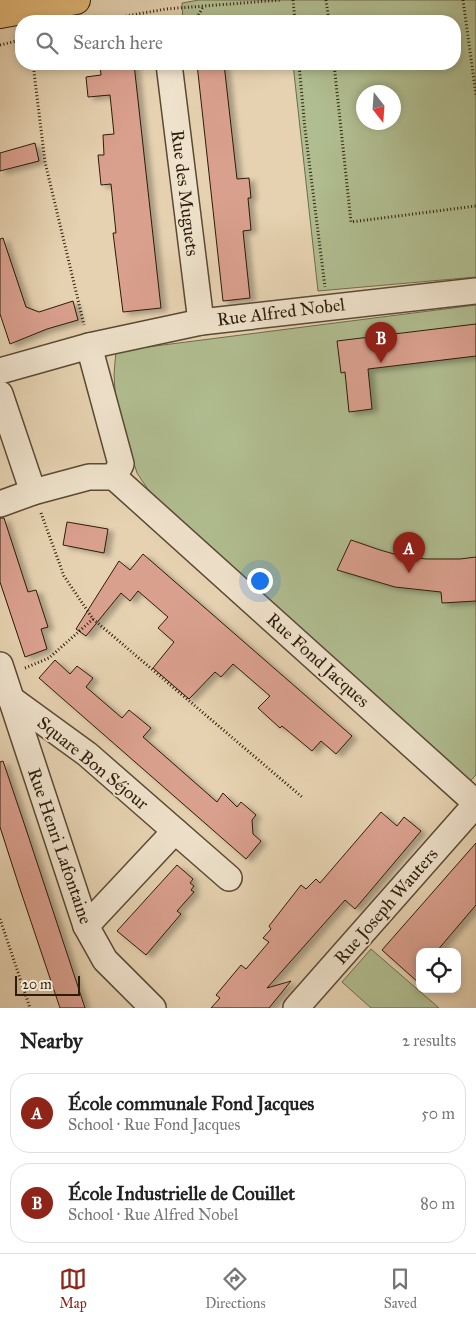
<!DOCTYPE html>
<html lang="en">
<head>
<meta charset="utf-8">
<style>
	body { margin:0; font-family:"IM FELL Great Primer",serif; background:#f2f2f2; color:#222 }
	.controls { position:absolute; right:15px; bottom:15px; display:grid; overflow:hidden; border-radius:10px; box-shadow:0 2px 8px #0003 }
	.controls button { width:45px; height:45px; display:grid; place-items:center; padding:0; border:0; border-bottom:1px solid #e0e0e0; background:#fff; color:#222; font:25px sans-serif }
	.compass { position:absolute; left:356px; top:85px; width:45px; height:45px; border-radius:50%; background:#fff; box-shadow:0 2px 8px #0003; rotate:163deg }
	.scale { position:absolute; left:15px; bottom:12px; width:65px; box-sizing:border-box; padding-left:5px; border:2px solid #2c1c0b; border-top:0; font-size:14px; line-height:18px; white-space:nowrap; color:#2c1c0b; -webkit-text-stroke:4px #efe2cc; paint-order:stroke }
	.you { position:absolute; left:259px; top:580px; width:18px; height:18px; margin:-12px; border:4px solid #fff; border-radius:50%; background:#1a73e8; box-shadow:0 0 0 8px #1a73e833 }
	.badge { display:grid; place-items:center; width:32px; height:32px; border-radius:50%; background:#8f2418; color:#fff; font-size:16px; font-weight:700 }
	.pin { position:absolute; translate:-50% -41px; filter:drop-shadow(0 1px 2px #0008) }
	.pin::after { content:''; position:absolute; top:26px; width:18px; height:15px; background:inherit; clip-path:polygon(0 0,100% 0,50% 100%) }
	.list { margin:0; padding:0; list-style:none }
	h2 { display:flex; justify-content:space-between; align-items:center; height:65px; margin:0; padding:0 20px; font-size:21px }
	h2 small { font-size:16px; font-weight:400; color:#767676 }
	.list li { display:grid; grid-template-columns:32px 1fr auto; gap:15px; align-items:center; box-sizing:border-box; height:80px; margin:0 10px 10px; padding:0 10px; border:1px solid #e0e0e0; border-radius:20px }
	.list b { display:block; font-size:19px; white-space:nowrap }
	.list p { margin:0; font-size:16px; white-space:nowrap; color:#767676 }
	.list em { font-size:16px; font-style:normal; color:#767676 }
	.icon { flex:none; width:28px; height:28px; fill:none; stroke:currentColor; stroke-width:2; stroke-linecap:round; stroke-linejoin:round }
	.map { position:relative; flex:none; width:476px; height:1008px; overflow:hidden }
	.search { position:absolute; background:#fff; box-shadow:0 2px 8px #0003; left:15px; right:15px; top:15px; height:55px; display:flex; align-items:center; gap:12px; box-sizing:border-box; padding:0 18px; border-radius:20px; color:#767676; font-size:19px }
	.sheet { height:245px; background:#fff }
	nav { display:flex; justify-content:space-around; align-items:center; box-sizing:border-box; height:70px; border-top:1px solid #e0e0e0; background:#fff; font-size:14px; color:#767676 }
	nav a { display:grid; justify-items:center; gap:2px }
	nav .on { color:#8f2418 }
	.map>svg:first-child { display:block }
	.green { fill:#b0bd90; stroke:#6e6c4e; fill-rule:evenodd }
	.building { fill:#daa08e; stroke:#2c1c0b; filter:url(#shadow) }
	.lines { fill:none; stroke-linecap:round; stroke-linejoin:round }
	.minor-casing { stroke:#5a4a34; stroke-width:28 }
	.highway-casing { stroke:#2c1c0b; stroke-width:30 }
	.path { stroke:#2c1c0b; stroke-width:3; stroke-dasharray:1 2.5; stroke-linecap:butt }
	.minor { stroke:#efe2cc; stroke-width:25 }
	.highway { stroke:#e3b978; stroke-width:28 }
	.labels { text-anchor:middle; stroke-width:4; stroke-linejoin:round; paint-order:stroke }
	.street-label { font-size:18px; fill:#2c1c0b; stroke:#efe2cc }
</style>
</head>
<body>
<div class="map">
<svg width="476" height="1008" viewBox="0 0 476 1008">
	<defs>
		<filter id="shadow"><feDropShadow dx="5.5" dy="3" stdDeviation="2.5" flood-color="#0004"/></filter>
	</defs>
	<rect width="100%" height="100%" fill="#e6d2b1"/>
	<filter id="stains"><feTurbulence type="fractalNoise" baseFrequency=".004" numOctaves="4"/><feColorMatrix values="0 0 0 0 .2 0 0 0 0 .09 0 0 0 0 .02 0 0 0 .5 -.17"/></filter>
	<radialGradient id="worn" r=".72"><stop offset=".6" stop-color="#630" stop-opacity="0"/><stop offset="1" stop-color="#630" stop-opacity=".3"/></radialGradient>
	<g class="green">
		<path d="M199,0H476V277L318,291L293,64H455V21H288L287,17L247,21H183L182,3ZM394,92V122H364V92Z"/>
		<path d="M476,305V775L468,783L159,506L137,473L116,406L114,374L116,351Z"/>
		<path d="M371,949L439,1008H371L342,982Z"/>
	</g>
	<g class="building">
		<path d="M100,64H134L161,308L123,312L113,233H116L111,184L101,185L98,155H104L103,135L114,134L110,95L88,97L86,77L101,75Z"/>
		<path d="M197,64H224L237,179L249,178L251,198H248L251,230L243,231L250,298L223,301Z"/>
		<path d="M35,143L39,161L0,171V153Z"/>
		<path d="M3,238L26,307L39,312L73,301L78,320L47,329L10,344L0,314V239Z"/>
		<path d="M476,324V356L368,369L372,409L349,412L345,372L341,373L337,341Z"/>
		<path d="M0,518H4L28,592L36,590L48,627L41,629L47,649L25,657L0,582Z"/>
		<path d="M67,522L108,529L104,553L63,545Z"/>
		<path d="M351,540L380,550L401,556L426,559H460L476,557V601L442,603L441,592L395,587L337,570Z"/>
		<path d="M143,554L352,736L336,754L321,741L312,751L282,726L280,728L258,708L270,696L233,664L221,677L215,672L189,699L153,668L174,642L158,628L168,617L138,591L130,601L121,593L86,636L76,629L119,561L130,570Z"/>
		<path d="M55,660L70,674L77,666L93,678L86,687L122,718L129,710L151,728L143,737L217,802L223,793L237,807L241,802L256,815L252,820L253,834L261,841L246,859L39,678Z"/>
		<path d="M3,761L26,829L85,1008H60L19,886L0,827V762Z"/>
		<path d="M381,812L397,826L404,817L421,831L355,909L345,900L267,988L291,981L269,1008H211L220,998L216,995L241,965L246,969L269,942L263,938L271,929L269,926L301,885L306,889L316,879L320,883Z"/>
		<path d="M476,843V905L436,952H420V984L382,950Z"/>
		<path d="M177,865L193,879L190,883L194,886L191,890L194,892L177,911L181,914L146,955L117,931Z"/>
	</g>
	<g class="lines">
		<g class="minor-casing">
			<g id="minor">
				<path d="M169,64L201,322"/>
				<path d="M89,346L201,322L476,291"/>
				<path d="M0,371L89,346L121,464L114,477H89L33,492L0,504"/>
				<path d="M0,394L33,492"/>
				<path d="M114,477L476,803"/>
				<path d="M0,665L86,926L105,960L153,1008"/>
				<path d="M10,698L87,754L229,878"/>
				<path d="M86,926L175,831"/>
				<path d="M296,1008L476,804"/>
			</g>
		</g>
		<g class="highway-casing">
			<path id="highway" d="M0,14L76,0"/>
		</g>
		<g class="path">
			<path d="M293,0L295,21"/>
			<path d="M326,0L329,21"/>
			<path d="M463,0L476,95"/>
			<path d="M98,21L166,9L281,0"/>
			<path d="M195,21L203,7"/>
			<path d="M0,45L21,40"/>
			<path d="M33,64L45,162L84,325"/>
			<path d="M299,64L305,129L325,287"/>
			<path d="M334,64L351,222L476,206"/>
			<path d="M41,513L64,576L93,619L302,797"/>
			<path d="M25,668L49,658L93,619"/>
			<path d="M0,919L30,1008"/>
		</g>
		<use href="#minor" class="minor"/>
		<use href="#highway" class="highway"/>
	</g>
	<g class="labels">
		<g class="street-label">
			<text transform="translate(185 193) rotate(83)" y="6">Rue des Muguets</text>
			<text transform="translate(281 312) rotate(-7)" y="6">Rue Alfred Nobel</text>
			<text transform="translate(318 660) rotate(42)" y="6">Rue Fond Jacques</text>
			<text transform="translate(93 763) rotate(39)" y="6">Square Bon Séjour</text>
			<text transform="translate(60 846) rotate(71)" y="6">Rue Henri Lafontaine</text>
			<text transform="translate(386 906) rotate(-49)" y="6">Rue Joseph Wauters</text>
		</g>
	</g>
	<rect width="100%" height="100%" filter="url(#stains)"/>
	<rect width="100%" height="100%" fill="url(#worn)"/>
</svg>
<div class="controls">
<button><svg class="icon" aria-label="locate" viewBox="0 0 24 24"><circle cx="12" cy="12" r="6"/><path d="M12 2v4M12 18v4M2 12h4M18 12h4"/></svg></button>
</div>
<svg class="compass" viewBox="-18 -18 36 36"><path d="M0-13l5 13h-10z" fill="#e53935"/><path d="M0 13l5-13h-10z" fill="#767676"/></svg>
<div class="scale">20 m</div>
<div class="you"></div>
<div class="pin badge" style="left:409px;top:573px">A</div>
<div class="pin badge" style="left:381px;top:363px">B</div>
<div class="search"><svg class="icon" aria-label="search" viewBox="0 0 24 24"><circle cx="10" cy="10" r="6"/><path d="M15 15l6 6"/></svg>Search here</div>
</div>
<section class="sheet">
<h2>Nearby<small>2 results</small></h2>
<ul class="list">
<li><span class="badge">A</span><div><b>École communale Fond Jacques</b><p>School · Rue Fond Jacques</p></div><em>50 m</em></li>
<li><span class="badge">B</span><div><b>École Industrielle de Couillet</b><p>School · Rue Alfred Nobel</p></div><em>80 m</em></li>
</ul>
</section>
<nav>
<a class="on"><svg class="icon" aria-label="map" viewBox="0 0 24 24"><path d="M3 6l6-2 6 2 6-2v14l-6 2-6-2-6 2zM9 4v14M15 6v14"/></svg>Map</a>
<a><svg class="icon" aria-label="directions" viewBox="0 0 24 24"><path d="M12 3l9 9-9 9-9-9zM9 14v-3h6M13 9l2 2-2 2"/></svg>Directions</a>
<a><svg class="icon" aria-label="saved" viewBox="0 0 24 24"><path d="M7 4h10v16l-5-4-5 4z"/></svg>Saved</a>
</nav>
</body>
</html>
